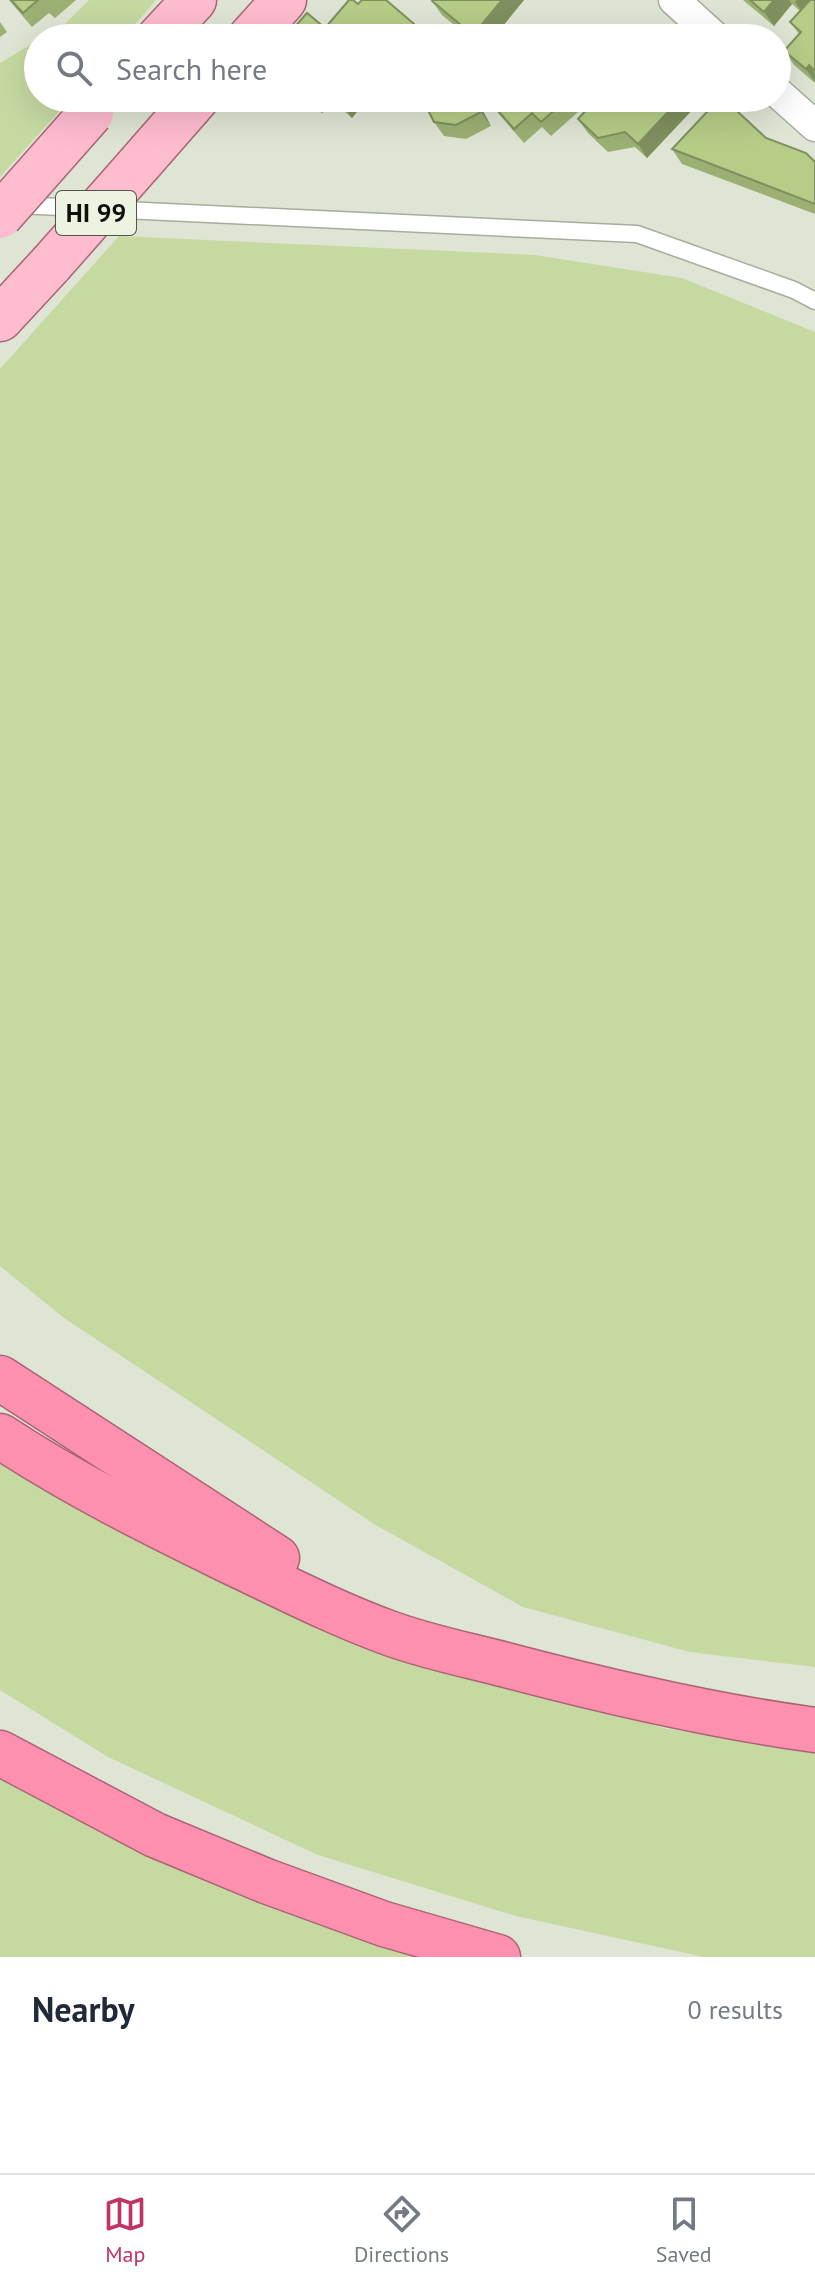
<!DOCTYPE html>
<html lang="en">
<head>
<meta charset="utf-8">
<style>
	body { margin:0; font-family:"PT Sans",sans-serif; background:#f2f2f3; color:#1f2937 }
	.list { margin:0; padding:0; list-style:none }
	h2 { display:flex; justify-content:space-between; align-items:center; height:104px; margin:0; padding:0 32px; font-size:34px }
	h2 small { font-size:26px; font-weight:400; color:#747a83 }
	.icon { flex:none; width:44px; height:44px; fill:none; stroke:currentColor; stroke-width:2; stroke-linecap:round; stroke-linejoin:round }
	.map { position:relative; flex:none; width:815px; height:1957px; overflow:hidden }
	.search { position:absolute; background:#fff; box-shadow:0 8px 32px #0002; left:24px; right:24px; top:24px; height:88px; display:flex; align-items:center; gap:20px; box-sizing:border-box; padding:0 28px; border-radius:44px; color:#747a83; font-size:30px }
	.sheet { height:216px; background:#fff }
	nav { display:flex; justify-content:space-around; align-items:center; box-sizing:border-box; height:112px; border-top:2px solid #e0e1e3; background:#fff; font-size:22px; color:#747a83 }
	nav a { display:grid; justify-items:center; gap:4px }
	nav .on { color:#c03468 }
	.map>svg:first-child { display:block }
	.green { fill:#c5d9a1 }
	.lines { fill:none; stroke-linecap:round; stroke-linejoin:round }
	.lane-casing { stroke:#a6ad9c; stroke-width:19 }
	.street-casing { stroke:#a6ad9c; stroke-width:33 }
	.primary-casing { stroke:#aa6375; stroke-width:47 }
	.highway-casing { stroke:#aa6375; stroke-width:47 }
	.lane { stroke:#fff; stroke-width:16 }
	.street { stroke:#fff; stroke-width:30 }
	.primary { stroke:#febccf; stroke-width:44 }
	.highway { stroke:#fe90af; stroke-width:44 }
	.primary-bridge-casing { stroke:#aa6375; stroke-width:47; stroke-linecap:butt }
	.primary-bridge { stroke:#febccf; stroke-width:44 }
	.wall { fill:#9cb074 }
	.shaded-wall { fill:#7f905e }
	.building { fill:#b5cd87; stroke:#7f905e; stroke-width:2 }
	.labels { text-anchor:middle; stroke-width:6; stroke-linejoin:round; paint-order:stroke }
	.shield { fill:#ecf3e1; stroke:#51544a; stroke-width:2 }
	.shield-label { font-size:26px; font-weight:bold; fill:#0e100a }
</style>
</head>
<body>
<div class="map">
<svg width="815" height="1957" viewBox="0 0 815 1957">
	<rect width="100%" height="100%" fill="#dfe5d4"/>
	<g class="green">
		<path d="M89,0H156L123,38H42L66,23Z"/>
		<path d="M38,40V98H71L0,177V63Z"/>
		<path d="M119,236L535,255L682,278L815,332V1667L690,1652L523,1607L374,1524L64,1318L0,1266V369Z"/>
		<path d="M0,1456L82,1505L338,1638L668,1729L815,1752V1957H704L516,1916L318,1855L108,1757L0,1690Z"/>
		<path d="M0,1769L436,1957H0Z"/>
	</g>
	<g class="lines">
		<g class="lane-casing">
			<path id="lane" d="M18,205L637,234L794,290L815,301"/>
		</g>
		<g class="street-casing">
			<g id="street">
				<path d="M674,0L716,38"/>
				<path d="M777,92L815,126"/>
			</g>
		</g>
		<g class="primary-casing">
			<g id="primary">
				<path d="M159,38L194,0"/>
				<path d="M250,38L284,0"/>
				<path d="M141,162L197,98"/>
				<path d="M0,319L51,264"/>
			</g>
		</g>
		<g class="highway-casing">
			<g id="highway">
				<path d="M0,1378L277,1558"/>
				<path d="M0,1436C73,1484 151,1523 229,1561C282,1586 334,1613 389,1633C427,1647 468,1655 506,1665C608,1692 711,1716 815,1730"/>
				<path d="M0,1753L155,1835L266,1881L384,1924L498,1957"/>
			</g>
		</g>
		<use href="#lane" class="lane"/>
		<use href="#street" class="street"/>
		<use href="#primary" class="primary"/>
		<use href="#highway" class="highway"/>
		<g class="primary-bridge-casing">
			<g id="primary-bridge">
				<path d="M0,216L91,113"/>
				<path d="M51,264L141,162"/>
			</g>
		</g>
		<use href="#primary-bridge" class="primary-bridge"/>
	</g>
	<g class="wall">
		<path d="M9,0H76L55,18L49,13L32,27Z"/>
		<path d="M433,0H524L493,38H470L442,15L432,1Z"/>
		<path d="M743,0H815V83L794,65L784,51L799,34L790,22L800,11L792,4L774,26Z"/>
		<path d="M0,22L7,32L0,37Z"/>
		<path d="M305,98H368L352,118L332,101L322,113Z"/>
		<path d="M476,98L491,126L466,139L444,136L434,122Z"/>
		<path d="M485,98H594L551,136L542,127L524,143Z"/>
		<path d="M695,107L647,158L635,147L608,152L588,133L578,119Z"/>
		<path d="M766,138L815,162V214L682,164L672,149Z"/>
	</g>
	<g class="shaded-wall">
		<path d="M502,0H524L493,38H475L473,35Z"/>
		<path d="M774,0H789L792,4L774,26L764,12Z"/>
		<path d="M797,0H815L805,16L795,2Z"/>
		<path d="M809,65L815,74V82L806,69Z"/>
		<path d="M313,98H330L332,101L322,113Z"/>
		<path d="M347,98H368L352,118L342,104Z"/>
		<path d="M474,98H476L491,126L481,112Z"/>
		<path d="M681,98H689L695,107L647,158L638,144Z"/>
	</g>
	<g class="building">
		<path d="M11,0H38L23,13Z"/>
		<path d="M349,0H353L358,4L362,0H386L427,35L424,38H285L307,13L325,28Z"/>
		<path d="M433,0H502L473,35L432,1Z"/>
		<path d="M750,0H774L764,12Z"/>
		<path d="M810,0H815V71L809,65L806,69L784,51L801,32L790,22Z"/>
		<path d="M335,98H347L342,104Z"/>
		<path d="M422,98H474L481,112L456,125L434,122Z"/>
		<path d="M487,98H568L541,122L532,113L514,129Z"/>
		<path d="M597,98H681L638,144L625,132L598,138L578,119Z"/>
		<path d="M720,98H723L766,138L806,153L815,162V204L672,149Z"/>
	</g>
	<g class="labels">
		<rect class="shield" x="56" y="191" width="80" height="44" rx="6"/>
		<g class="shield-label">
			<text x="96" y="222">HI 99</text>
		</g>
	</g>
</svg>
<div class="search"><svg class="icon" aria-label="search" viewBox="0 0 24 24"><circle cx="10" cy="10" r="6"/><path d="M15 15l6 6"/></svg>Search here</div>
</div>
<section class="sheet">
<h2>Nearby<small>0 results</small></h2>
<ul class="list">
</ul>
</section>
<nav>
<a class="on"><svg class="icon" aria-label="map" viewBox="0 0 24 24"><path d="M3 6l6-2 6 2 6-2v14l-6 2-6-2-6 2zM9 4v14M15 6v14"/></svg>Map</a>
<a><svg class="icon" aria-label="directions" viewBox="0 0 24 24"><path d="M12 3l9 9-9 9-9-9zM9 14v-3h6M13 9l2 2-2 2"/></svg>Directions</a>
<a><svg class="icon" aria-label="saved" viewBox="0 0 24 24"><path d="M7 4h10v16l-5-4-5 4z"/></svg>Saved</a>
</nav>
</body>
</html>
